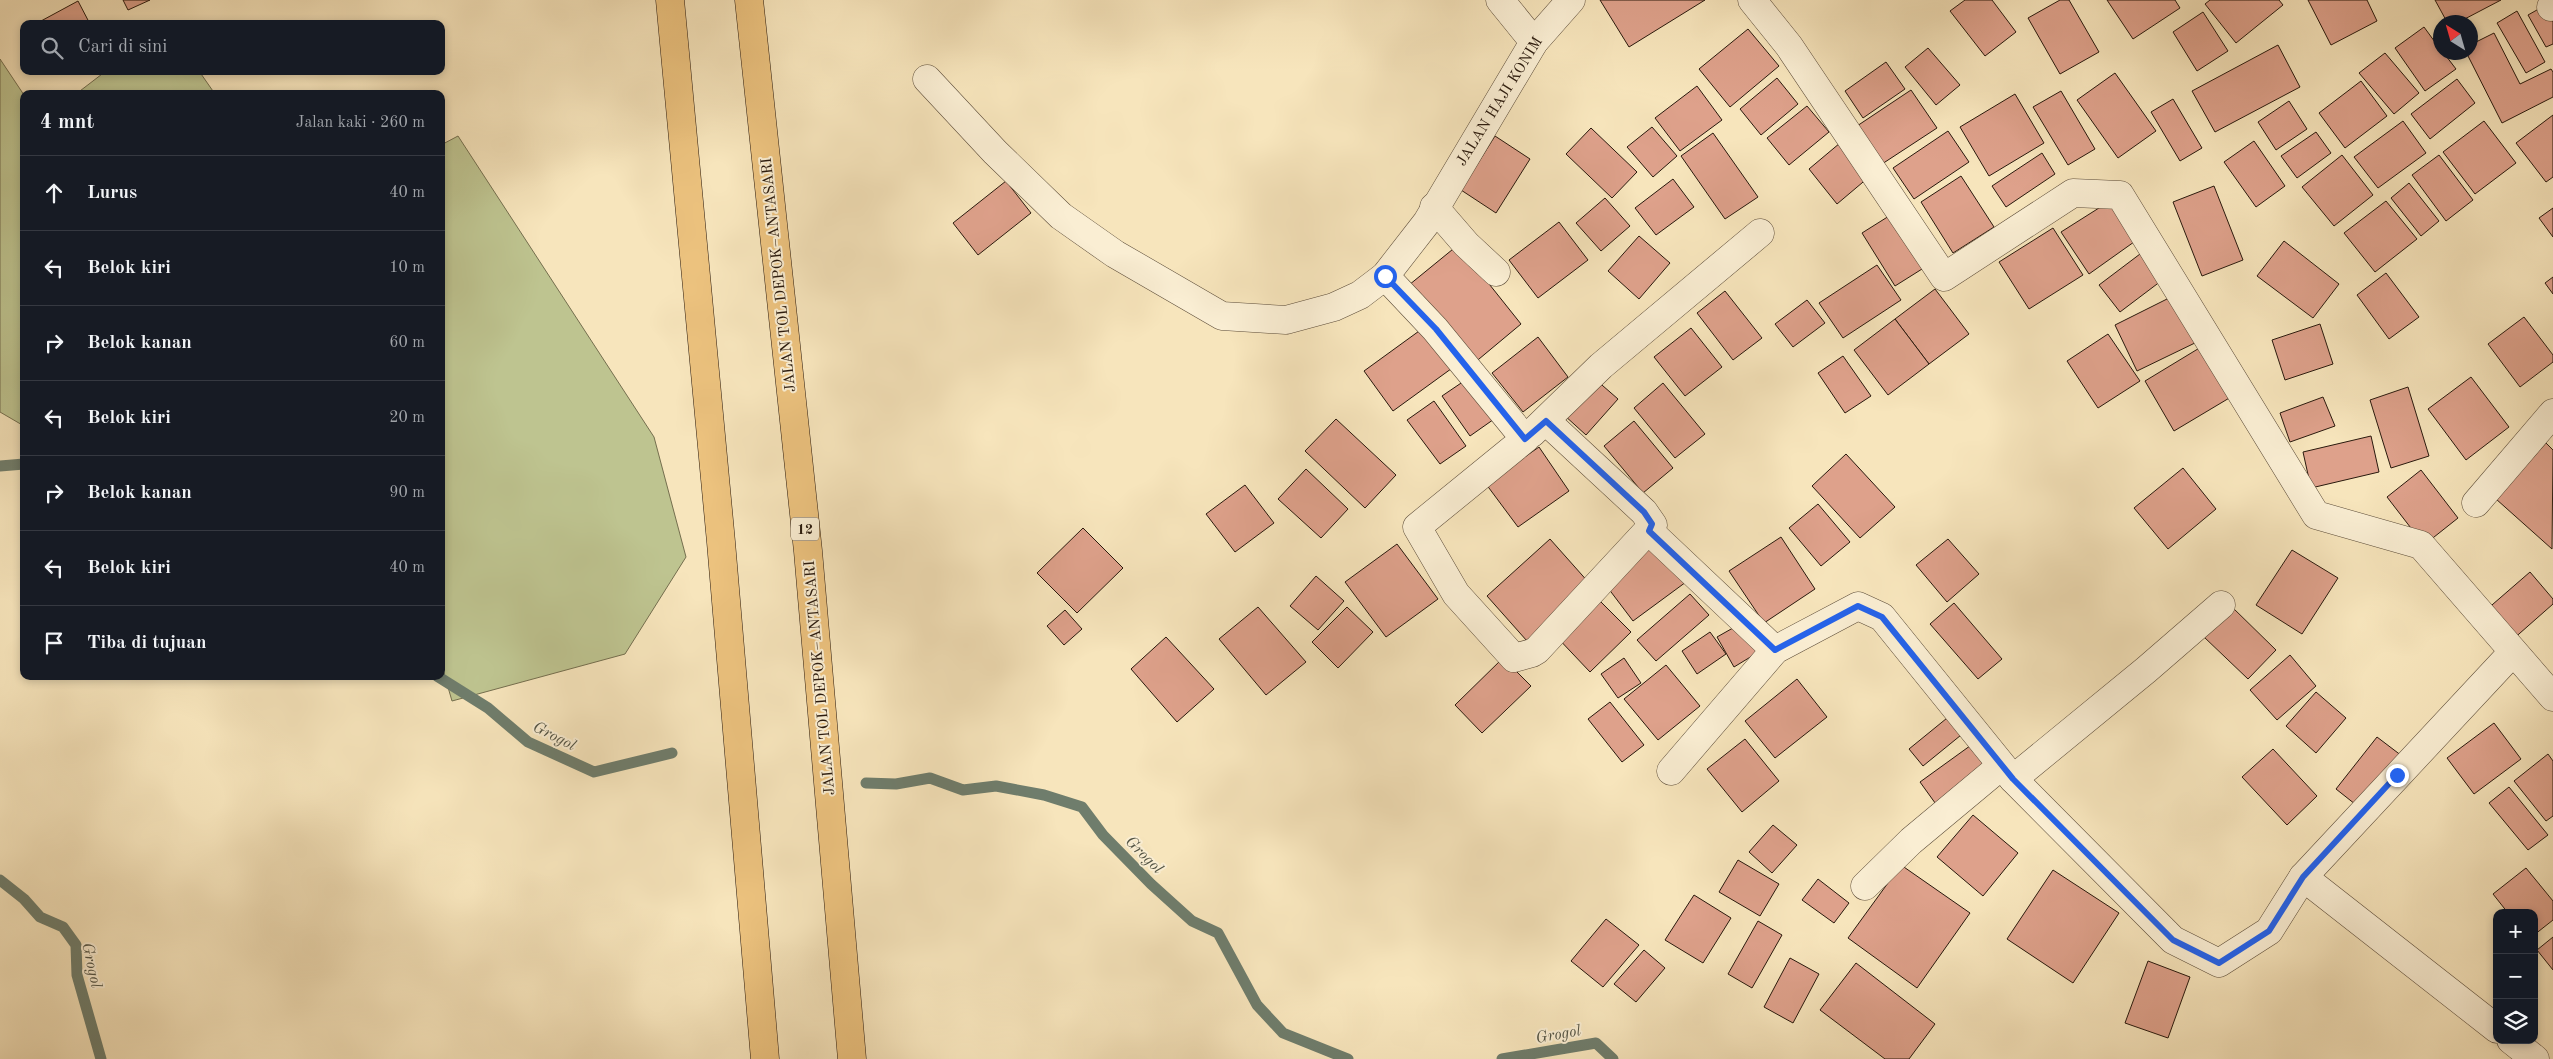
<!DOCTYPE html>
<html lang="id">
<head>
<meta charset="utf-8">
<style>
	body { margin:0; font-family:"Old Standard TT",serif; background:#20242c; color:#f1f3f6 }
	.controls { position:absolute; right:15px; bottom:15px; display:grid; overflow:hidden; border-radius:10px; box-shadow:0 2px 8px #0003 }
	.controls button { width:45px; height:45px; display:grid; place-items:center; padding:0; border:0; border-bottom:1px solid #363941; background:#171b24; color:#f1f3f6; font:25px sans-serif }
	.compass { position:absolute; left:2433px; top:15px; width:45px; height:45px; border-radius:50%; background:#171b24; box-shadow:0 2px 8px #0003; rotate:323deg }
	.stop { position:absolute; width:15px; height:15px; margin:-11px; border:4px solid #2563eb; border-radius:50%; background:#fff }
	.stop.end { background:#2563eb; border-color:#fff; box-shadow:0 1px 5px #0008 }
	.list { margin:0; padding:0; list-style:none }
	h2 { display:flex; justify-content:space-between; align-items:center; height:65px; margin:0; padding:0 20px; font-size:21px }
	h2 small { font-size:16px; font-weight:400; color:#9ea1a6 }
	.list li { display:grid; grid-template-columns:32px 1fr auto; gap:15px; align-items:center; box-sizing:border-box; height:75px; padding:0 20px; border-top:1px solid #363941 }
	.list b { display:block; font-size:19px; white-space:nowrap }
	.list em { font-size:16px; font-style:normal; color:#9ea1a6 }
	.icon { flex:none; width:28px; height:28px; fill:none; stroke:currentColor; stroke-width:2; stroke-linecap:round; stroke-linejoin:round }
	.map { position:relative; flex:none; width:2553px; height:1059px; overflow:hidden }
	.search { position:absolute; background:#171b24; box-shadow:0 2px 8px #0003; left:20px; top:20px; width:425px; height:55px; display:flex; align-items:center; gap:12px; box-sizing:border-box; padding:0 18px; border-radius:10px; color:#9ea1a6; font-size:19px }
	.panel { position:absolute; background:#171b24; box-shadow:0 2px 8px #0003; left:20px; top:90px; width:425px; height:590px; border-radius:10px }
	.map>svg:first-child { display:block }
	.green { fill:#bec490; stroke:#746e4e }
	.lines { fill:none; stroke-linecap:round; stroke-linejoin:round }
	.stream { stroke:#6f7d6c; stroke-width:11 }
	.building { fill:#dea18b; stroke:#29190d }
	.minor-casing { stroke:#5c4c39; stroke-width:29 }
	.motorway-casing { stroke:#29190d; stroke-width:29 }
	.minor { stroke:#faeed3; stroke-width:28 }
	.motorway { stroke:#ecc27e; stroke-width:28 }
	.route { stroke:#2563eb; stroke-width:6 }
	.labels { text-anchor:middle; stroke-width:4; stroke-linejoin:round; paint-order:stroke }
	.shield { fill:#faeed3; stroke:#685948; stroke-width:1 }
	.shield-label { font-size:14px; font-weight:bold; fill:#29190d }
	.street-label { font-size:15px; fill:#29190d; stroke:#faeed3 }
	.water-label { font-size:16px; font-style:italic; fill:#525344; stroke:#faeed3 }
</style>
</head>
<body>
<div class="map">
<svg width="2553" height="1059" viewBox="0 0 2553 1059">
	<rect width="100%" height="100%" fill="#f7e5bc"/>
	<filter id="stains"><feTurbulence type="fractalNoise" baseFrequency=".004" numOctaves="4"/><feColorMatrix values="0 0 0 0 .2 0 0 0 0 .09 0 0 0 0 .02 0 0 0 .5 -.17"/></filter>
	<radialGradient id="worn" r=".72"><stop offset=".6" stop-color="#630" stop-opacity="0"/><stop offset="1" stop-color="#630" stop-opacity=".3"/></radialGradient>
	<g class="green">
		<path d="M0,59L24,95V426L0,412Z"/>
		<path d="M106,71H199L215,94H76Z"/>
		<path d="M458,136L654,437L686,557L625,654L452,701L441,663V145Z"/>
	</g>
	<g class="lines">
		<g class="stream">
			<path d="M0,466L24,464"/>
			<path d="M437,676L488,708L528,742L594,772L672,753"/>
			<path d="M866,783L896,784L930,778L963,790L996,786L1044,795L1082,807L1103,835L1151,884L1192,921L1218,933L1257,1005L1283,1033L1348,1059"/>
			<path d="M0,880L24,899L40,917L63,927L76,945L77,975L101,1059"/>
			<path d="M1502,1059L1596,1043L1613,1059"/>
		</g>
	</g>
	<g class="building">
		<path d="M123,0H150L128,10Z"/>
		<path d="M1600,0H1705L1629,47Z"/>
		<path d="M1965,0H1992L2016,32L1985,56L1950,11Z"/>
		<path d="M2060,0H2069L2099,52L2060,74L2028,18Z"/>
		<path d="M2107,0H2175L2180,8L2133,39Z"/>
		<path d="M2210,0H2279L2283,5L2236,43L2205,4Z"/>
		<path d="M2308,0H2367L2377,21L2331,45Z"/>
		<path d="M2435,0H2501L2459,22H2447Z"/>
		<path d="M78,1L90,24H43L41,21Z"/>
		<path d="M2544,6L2553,22V44L2546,47L2528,15Z"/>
		<path d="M2517,11L2545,62L2526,73L2497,23Z"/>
		<path d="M2203,12L2228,51L2197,71L2173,32Z"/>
		<path d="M2424,27L2440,49V52H2443L2456,69L2425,91L2395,48Z"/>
		<path d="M1748,29L1779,66L1730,107L1699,69Z"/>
		<path d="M2494,33L2520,84L2551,69L2553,72V97L2502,123L2466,52H2470V45Z"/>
		<path d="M2278,45L2300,87L2215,132L2192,91Z"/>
		<path d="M1928,48L1960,85L1936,105L1905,67Z"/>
		<path d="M2385,53L2419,93L2394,114L2359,73Z"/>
		<path d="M1886,62L1905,89L1863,118L1845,91Z"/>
		<path d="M2115,73L2156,131L2118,158L2077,100Z"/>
		<path d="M1777,78L1798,104L1761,135L1740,109Z"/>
		<path d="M2457,79L2475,103L2430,139L2411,114Z"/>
		<path d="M2361,81L2387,116L2345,148L2319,113Z"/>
		<path d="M1697,86L1722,120L1680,151L1655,118Z"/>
		<path d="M1911,90L1937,128L1882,164L1857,126Z"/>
		<path d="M2061,91L2095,149L2068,165L2033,107Z"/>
		<path d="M2015,94L2044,143L1989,176L1960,127Z"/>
		<path d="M2173,99L2202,148L2180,161L2151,112Z"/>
		<path d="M2289,101L2307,129L2276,150L2258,122Z"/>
		<path d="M1807,106L1829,132L1789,165L1767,138Z"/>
		<path d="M2553,115V177L2546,182L2516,143Z"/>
		<path d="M2403,121L2426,153L2378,188L2354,157Z"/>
		<path d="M2484,121L2516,163L2475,194L2443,152Z"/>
		<path d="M1652,127L1677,156L1653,177L1627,147Z"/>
		<path d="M1591,128L1637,172L1612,198L1566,154Z"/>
		<path d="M1948,131L1969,162L1914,199L1893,168Z"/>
		<path d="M2316,132L2331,153L2297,178L2281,156Z"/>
		<path d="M1713,133L1758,197L1725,219L1681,156Z"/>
		<path d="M1495,136L1530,159L1496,213L1461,190Z"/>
		<path d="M2254,141L2285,186L2256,207L2224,162Z"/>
		<path d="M1840,143L1869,177L1837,204L1809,169Z"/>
		<path d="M2042,153L2055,174L2006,207L1992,186Z"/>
		<path d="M2342,155L2373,195L2334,226L2302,187Z"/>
		<path d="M2439,155L2473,200L2446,221L2412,175Z"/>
		<path d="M1961,176L1994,227L1953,253L1921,202Z"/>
		<path d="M1673,179L1694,207L1656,235L1635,208Z"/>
		<path d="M1006,181L1031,213L978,255L953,223Z"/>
		<path d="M2409,183L2439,221L2421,236L2391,198Z"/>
		<path d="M2214,186L2243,260L2202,276L2173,202Z"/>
		<path d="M1605,198L1630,226L1601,251L1576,223Z"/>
		<path d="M2110,201L2141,237L2089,274L2061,232Z"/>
		<path d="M2386,201L2417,239L2375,272L2344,233Z"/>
		<path d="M2553,208V237L2539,218Z"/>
		<path d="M1897,211L1930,264L1895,286L1862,233Z"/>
		<path d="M1559,222L1588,260L1538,298L1509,260Z"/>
		<path d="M2053,228L2083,275L2029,309L1999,262Z"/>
		<path d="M1639,236L1670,263L1639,299L1608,271Z"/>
		<path d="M2284,241L2339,284L2313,318L2257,276Z"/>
		<path d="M1458,245L1521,324L1473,364L1409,285Z"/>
		<path d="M2144,251L2165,278L2120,312L2099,285Z"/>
		<path d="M1877,265L1901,300L1843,338L1819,303Z"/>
		<path d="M2386,273L2419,317L2389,339L2357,295Z"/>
		<path d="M2553,277V294L2545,283Z"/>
		<path d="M1935,289L1969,334L1929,364L1895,319Z"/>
		<path d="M1725,291L1762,338L1733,360L1697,313Z"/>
		<path d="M2177,294L2199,341L2137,371L2115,325Z"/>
		<path d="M1807,300L1825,323L1793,347L1775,324Z"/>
		<path d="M2524,317L2553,355V362L2520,387L2488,344Z"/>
		<path d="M1895,319L1929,364L1888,395L1854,350Z"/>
		<path d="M2320,324L2333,364L2285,380L2272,340Z"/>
		<path d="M1426,326L1455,366L1393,411L1364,371Z"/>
		<path d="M1691,328L1722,367L1685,396L1654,357Z"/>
		<path d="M2108,334L2140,381L2098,408L2067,361Z"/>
		<path d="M1538,337L1568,377L1523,412L1492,373Z"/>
		<path d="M2206,344L2236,394L2174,431L2145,381Z"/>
		<path d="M1843,356L1871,396L1845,413L1818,373Z"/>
		<path d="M1470,377L1497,417L1470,436L1442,396Z"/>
		<path d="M2471,377L2509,427L2466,460L2428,409Z"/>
		<path d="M1595,379L1618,399L1586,435L1564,415Z"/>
		<path d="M1663,383L1705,434L1675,458L1634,408Z"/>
		<path d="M2408,387L2429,456L2391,468L2370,400Z"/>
		<path d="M2323,397L2335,426L2290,442L2280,413Z"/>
		<path d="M1434,401L1466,446L1440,464L1407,420Z"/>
		<path d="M1336,419L1396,475L1365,508L1305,451Z"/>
		<path d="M1634,421L1673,468L1643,493L1604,446Z"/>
		<path d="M2371,436L2379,472L2311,488L2303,452Z"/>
		<path d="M2546,443L2553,450L2552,549L2496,499Z"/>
		<path d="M1539,447L1569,491L1518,527L1486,484Z"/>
		<path d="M1846,454L1895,507L1860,538L1812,486Z"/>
		<path d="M2183,468L2216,509L2168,549L2134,508Z"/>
		<path d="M1306,469L1348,509L1321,538L1278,499Z"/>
		<path d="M2421,470L2458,518L2424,545L2387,497Z"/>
		<path d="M1245,485L1274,523L1235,552L1206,514Z"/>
		<path d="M1818,504L1850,542L1821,566L1789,528Z"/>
		<path d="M1083,528L1123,568L1077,613L1037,573Z"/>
		<path d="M1781,537L1815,589L1764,623L1729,571Z"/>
		<path d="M1550,539L1590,584L1527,641L1487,596Z"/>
		<path d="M1948,539L1979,574L1947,602L1916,565Z"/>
		<path d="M1397,544L1438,599L1386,637L1345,582Z"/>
		<path d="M1657,544L1686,582L1633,621L1605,584Z"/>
		<path d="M2292,550L2338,578L2302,634L2256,605Z"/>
		<path d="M2530,572L2553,599V604L2511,641L2485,611Z"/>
		<path d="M1316,576L1344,601L1318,630L1290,606Z"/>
		<path d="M1690,594L1709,615L1656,661L1637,640Z"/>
		<path d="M1594,595L1631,632L1590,672L1554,634Z"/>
		<path d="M1954,603L2002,659L1978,679L1930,624Z"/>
		<path d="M1258,607L1306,662L1266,695L1219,639Z"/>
		<path d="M1347,607L1373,632L1338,668L1312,642Z"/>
		<path d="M2232,607L2276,650L2248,679L2204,637Z"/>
		<path d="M1065,610L1082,629L1064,645L1047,626Z"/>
		<path d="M1740,624L1757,653L1734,667L1717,637Z"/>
		<path d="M1710,632L1726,654L1697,674L1682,651Z"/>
		<path d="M1166,637L1214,689L1177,722L1131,669Z"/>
		<path d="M2290,655L2316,686L2277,720L2250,690Z"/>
		<path d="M1503,658L1531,686L1482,733L1455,705Z"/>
		<path d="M1624,658L1641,683L1618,698L1601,674Z"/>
		<path d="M1666,665L1700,706L1658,740L1624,699Z"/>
		<path d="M1797,679L1827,717L1775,758L1745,721Z"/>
		<path d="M2316,692L2346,718L2316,753L2286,726Z"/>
		<path d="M1610,702L1644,745L1622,762L1588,719Z"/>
		<path d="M1952,714L1966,731L1923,766L1909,749Z"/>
		<path d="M2494,723L2521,759L2474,794L2447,758Z"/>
		<path d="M2377,737L2402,756L2360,808L2336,789Z"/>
		<path d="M1745,739L1779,781L1742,812L1707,769Z"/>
		<path d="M1974,743L1992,767L1938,807L1920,782Z"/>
		<path d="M2273,749L2317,796L2287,825L2242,777Z"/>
		<path d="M2548,754L2553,761V816L2546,821L2514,781Z"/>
		<path d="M2509,787L2548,835L2528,850L2489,803Z"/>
		<path d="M1973,815L2018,853L1983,896L1937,857Z"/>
		<path d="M1773,825L1797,845L1772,873L1749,852Z"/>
		<path d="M1738,860L1779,884L1760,916L1719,892Z"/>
		<path d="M1901,865L1970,913L1917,988L1848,938Z"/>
		<path d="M2526,868L2553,901V920L2534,935V913H2508L2493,894Z"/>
		<path d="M2053,870L2119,913L2073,983L2007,939Z"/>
		<path d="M1818,879L1849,903L1834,923L1802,900Z"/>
		<path d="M1694,895L1731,918L1703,963L1665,940Z"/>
		<path d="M1606,919L1639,945L1603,987L1571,961Z"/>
		<path d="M1758,921L1782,935L1752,988L1728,974Z"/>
		<path d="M2553,937V970L2537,950Z"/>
		<path d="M1644,950L1665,968L1636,1002L1614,984Z"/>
		<path d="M1790,958L1819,974L1793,1023L1764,1007Z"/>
		<path d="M2148,961L2190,977L2168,1038L2125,1023Z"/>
		<path d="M1856,963L1935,1024L1909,1059H1885L1820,1010Z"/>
	</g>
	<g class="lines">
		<g class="minor-casing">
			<g id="minor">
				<path d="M1500,0L1534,42"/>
				<path d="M1752,0L1789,46L1944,277L2073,193L2120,195L2316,515L2421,545L2553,697"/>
				<path d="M2551,7L2553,5"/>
				<path d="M927,79L995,152L1061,216L1115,254L1222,316L1286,320L1334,307L1360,295L1385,276L1427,222L1534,42L1571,0"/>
				<path d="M1434,207L1466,244L1496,272"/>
				<path d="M1385,276L1435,329L1525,439L1417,527L1456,594L1514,658L1532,653L1537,650L1653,525L1644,512L1546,421"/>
				<path d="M1532,433L1601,366L1760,233"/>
				<path d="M2476,503L2553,413"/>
				<path d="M1649,531L1775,650"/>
				<path d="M1671,771L1775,650L1858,606L1882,617L2013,779L2173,940L2219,963L2269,931L2303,877"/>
				<path d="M2013,779L2146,670L2221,605"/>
				<path d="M1865,886L1911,841L2001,766"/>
				<path d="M2497,1029L2303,877L2513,652"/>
				<path d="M2511,1040L2535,1059"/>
			</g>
		</g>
		<g class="motorway-casing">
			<g id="motorway">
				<path d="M670,0L721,542L765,1059"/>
				<path d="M749,0L808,551L852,1059"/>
			</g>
		</g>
		<use href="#minor" class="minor"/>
		<use href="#motorway" class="motorway"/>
	</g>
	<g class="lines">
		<path class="route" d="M1385,276L1436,329L1525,439L1546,421L1644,512L1652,524L1649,531L1775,650L1858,606L1882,617L2013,779L2173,940L2219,963L2269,931L2303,877L2397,775"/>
	</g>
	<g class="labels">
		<rect class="shield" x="791" y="517.5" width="28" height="23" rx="4"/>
		<g class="shield-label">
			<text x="805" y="534">12</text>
		</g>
		<g class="street-label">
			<text transform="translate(1499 101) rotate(-58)" y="5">JALAN HAJI KONIM</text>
			<text transform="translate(778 275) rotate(-96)" y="5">JALAN TOL DEPOK–ANTASARI</text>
			<text transform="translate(819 678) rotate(-95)" y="5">JALAN TOL DEPOK–ANTASARI</text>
		</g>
		<g class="water-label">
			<text transform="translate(555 735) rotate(27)" y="6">Grogol</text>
			<text transform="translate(1145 854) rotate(45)" y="6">Grogol</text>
			<text transform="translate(93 965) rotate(78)" y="6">Grogol</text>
			<text transform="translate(1558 1033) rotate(-10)" y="6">Grogol</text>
		</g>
	</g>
	<rect width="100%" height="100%" filter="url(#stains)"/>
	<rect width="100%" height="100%" fill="url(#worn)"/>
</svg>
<div class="controls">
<button>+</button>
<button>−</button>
<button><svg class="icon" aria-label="layers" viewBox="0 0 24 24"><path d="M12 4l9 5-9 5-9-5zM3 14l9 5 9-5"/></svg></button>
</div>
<svg class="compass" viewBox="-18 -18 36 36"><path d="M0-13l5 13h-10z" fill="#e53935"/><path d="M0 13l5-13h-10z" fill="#9ea1a6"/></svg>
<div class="stop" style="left:1385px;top:276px"></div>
<div class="stop end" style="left:2397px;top:775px"></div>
<div class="search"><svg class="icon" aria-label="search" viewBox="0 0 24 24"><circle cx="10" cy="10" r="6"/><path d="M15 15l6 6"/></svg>Cari di sini</div>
<section class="panel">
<h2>4 mnt<small>Jalan kaki · 260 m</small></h2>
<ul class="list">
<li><svg class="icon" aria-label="ahead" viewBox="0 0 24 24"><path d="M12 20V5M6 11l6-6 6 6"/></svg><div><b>Lurus</b></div><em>40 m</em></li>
<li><svg class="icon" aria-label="left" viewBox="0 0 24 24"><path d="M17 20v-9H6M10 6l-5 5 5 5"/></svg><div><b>Belok kiri</b></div><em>10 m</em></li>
<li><svg class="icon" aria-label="right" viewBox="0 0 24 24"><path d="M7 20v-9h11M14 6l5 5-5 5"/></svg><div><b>Belok kanan</b></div><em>60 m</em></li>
<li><svg class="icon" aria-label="left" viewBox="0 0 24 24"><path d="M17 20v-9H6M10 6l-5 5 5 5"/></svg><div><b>Belok kiri</b></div><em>20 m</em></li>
<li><svg class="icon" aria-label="right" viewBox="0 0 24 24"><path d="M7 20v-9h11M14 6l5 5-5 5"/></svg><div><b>Belok kanan</b></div><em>90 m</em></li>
<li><svg class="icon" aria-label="left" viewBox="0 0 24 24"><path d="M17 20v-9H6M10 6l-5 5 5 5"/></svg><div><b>Belok kiri</b></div><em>40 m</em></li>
<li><svg class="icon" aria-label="arrive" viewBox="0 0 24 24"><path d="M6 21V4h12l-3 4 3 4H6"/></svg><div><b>Tiba di tujuan</b></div></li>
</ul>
</section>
</div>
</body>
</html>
